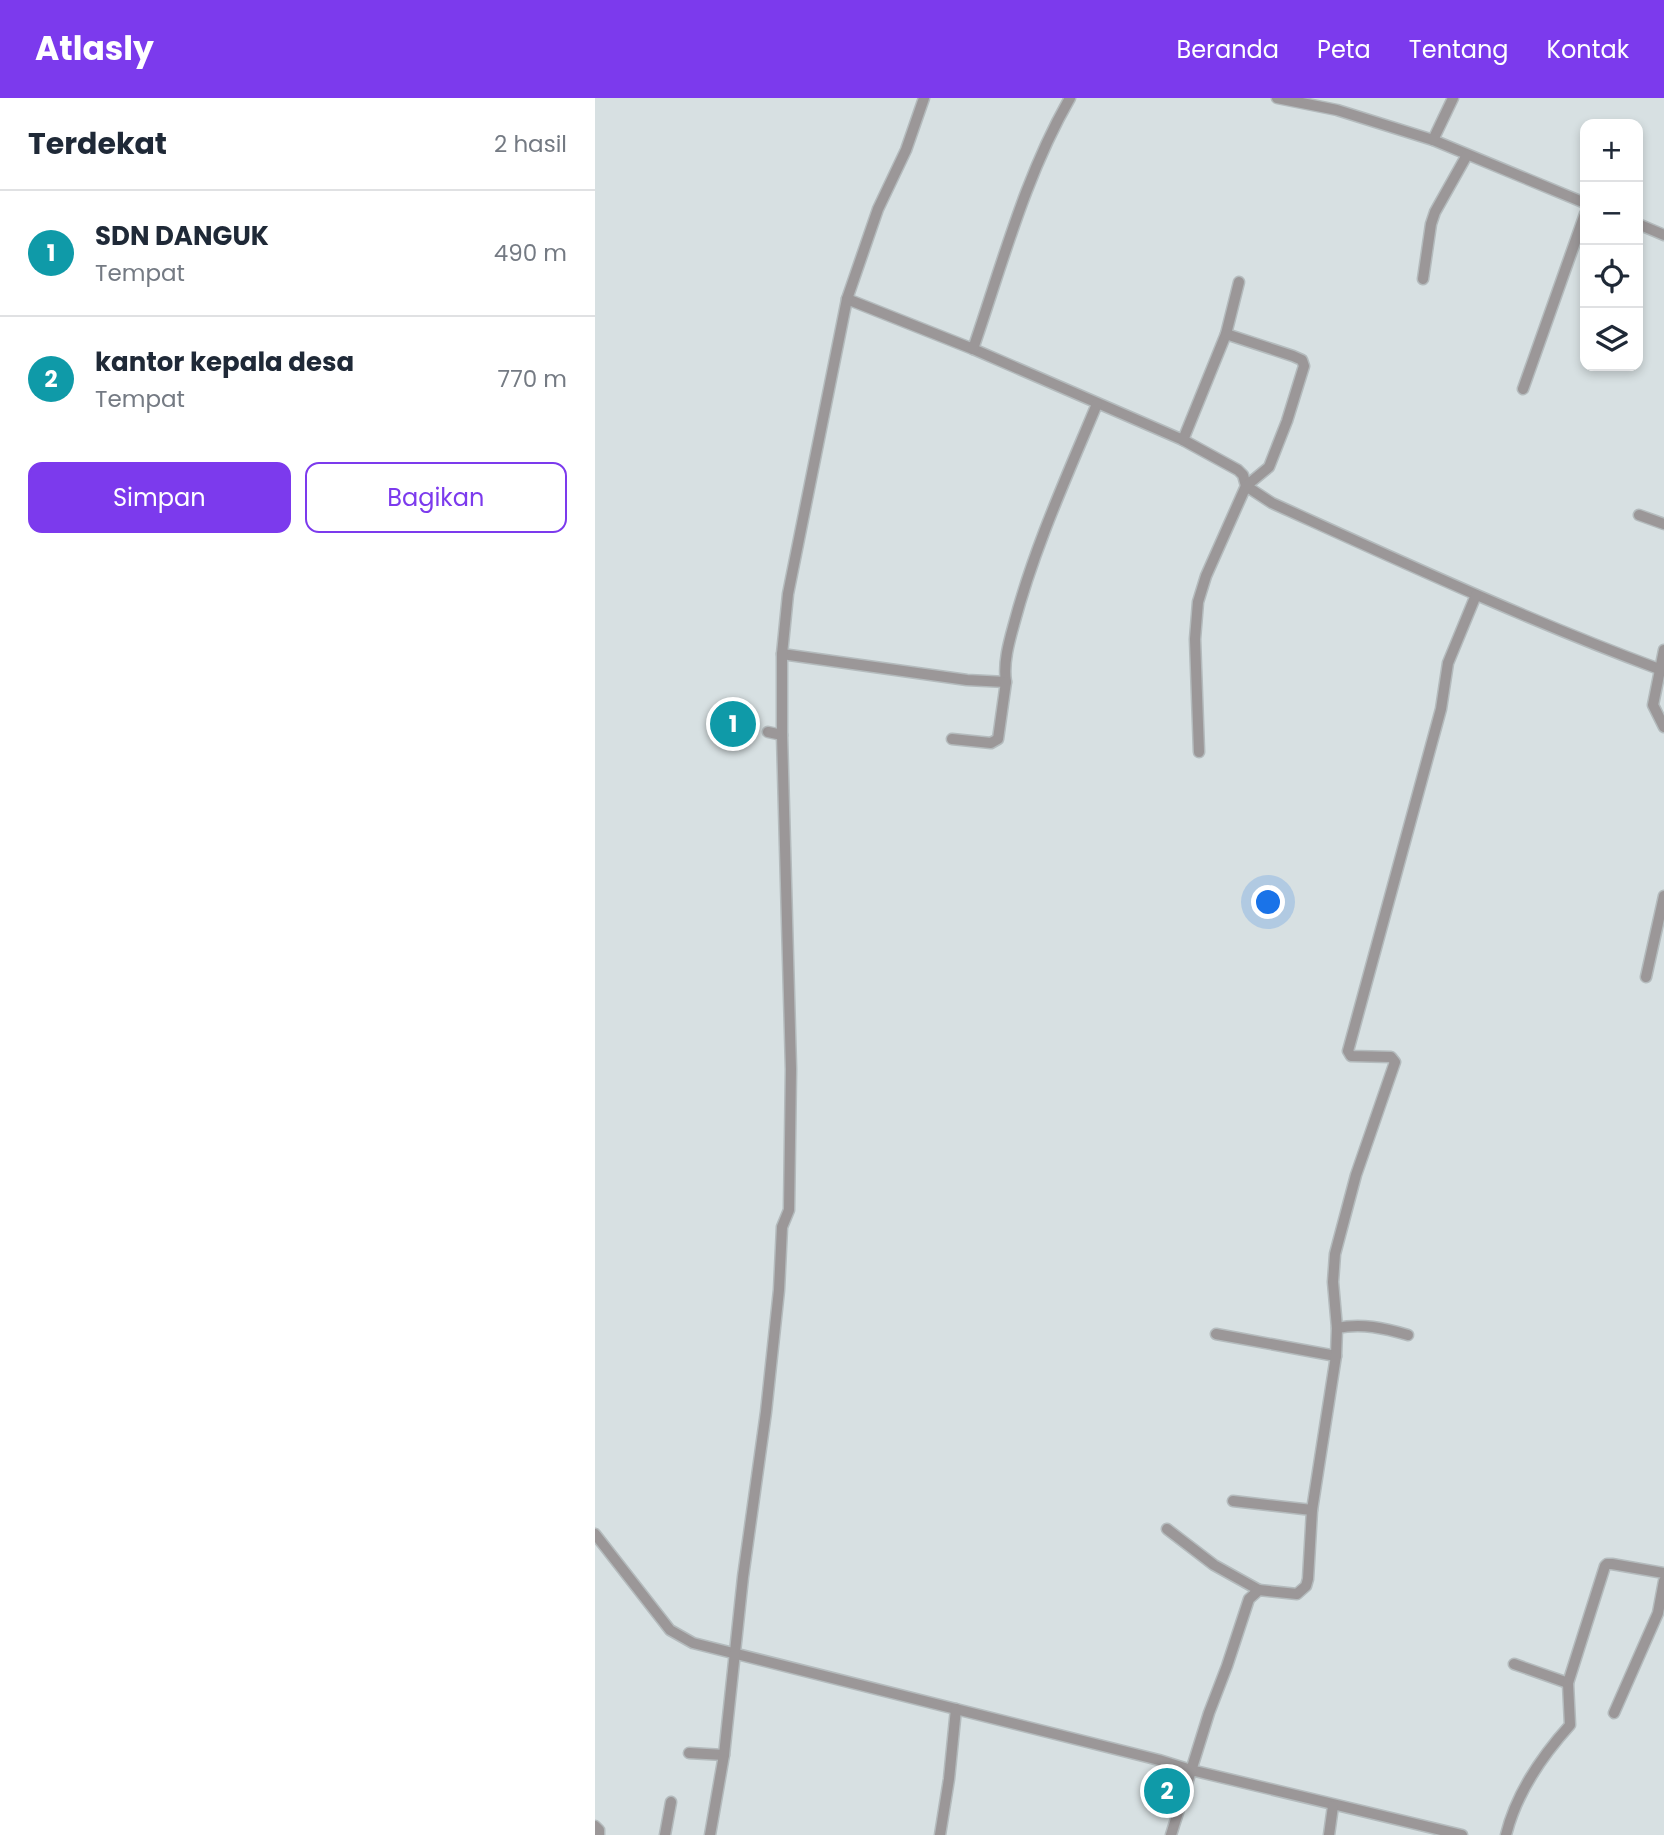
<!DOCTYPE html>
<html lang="id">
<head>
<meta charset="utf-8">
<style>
	body { margin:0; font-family:Poppins,sans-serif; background:#f6f6f7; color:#1f2937 }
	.controls { position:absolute; right:21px; top:21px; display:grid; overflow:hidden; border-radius:14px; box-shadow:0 4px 10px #0003 }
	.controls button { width:63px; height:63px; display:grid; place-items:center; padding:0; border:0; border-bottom:2px solid #e0e1e3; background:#fff; color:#1f2937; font:35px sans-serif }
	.you { position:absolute; left:674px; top:805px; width:24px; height:24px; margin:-18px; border:5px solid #fff; border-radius:50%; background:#1a73e8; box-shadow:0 0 0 10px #1a73e833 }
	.badge { display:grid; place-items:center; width:46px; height:46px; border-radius:50%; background:#7c3aed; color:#fff; font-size:23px; font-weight:700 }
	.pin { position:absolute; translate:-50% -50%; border:4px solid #fff; box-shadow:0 2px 7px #0006 }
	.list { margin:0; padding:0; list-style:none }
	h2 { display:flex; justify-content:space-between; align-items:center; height:91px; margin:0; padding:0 28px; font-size:30px }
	h2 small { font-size:23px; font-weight:400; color:#747a83 }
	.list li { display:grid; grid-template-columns:46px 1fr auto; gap:21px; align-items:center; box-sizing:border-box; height:126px; padding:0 28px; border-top:2px solid #e0e1e3 }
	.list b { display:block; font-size:26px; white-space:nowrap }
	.list p { margin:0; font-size:23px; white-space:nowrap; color:#747a83 }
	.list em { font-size:23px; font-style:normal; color:#747a83 }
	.actions { display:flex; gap:14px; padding:21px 28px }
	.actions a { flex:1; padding:16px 0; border:2px solid #7c3aed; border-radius:14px; text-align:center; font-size:24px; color:#7c3aed }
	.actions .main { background:#7c3aed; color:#fff }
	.icon { flex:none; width:38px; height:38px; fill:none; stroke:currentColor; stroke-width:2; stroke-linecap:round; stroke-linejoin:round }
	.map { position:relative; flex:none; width:1069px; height:1737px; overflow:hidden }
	header { display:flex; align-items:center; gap:42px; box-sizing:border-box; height:98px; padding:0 35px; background:#7c3aed; color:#fff }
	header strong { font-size:33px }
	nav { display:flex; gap:38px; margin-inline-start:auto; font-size:24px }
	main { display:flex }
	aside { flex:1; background:#fff }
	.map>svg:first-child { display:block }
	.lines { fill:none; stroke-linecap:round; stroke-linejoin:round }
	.minor-casing { stroke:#b4bbbd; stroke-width:13 }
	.minor { stroke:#9b9798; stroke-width:10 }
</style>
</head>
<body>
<header>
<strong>Atlasly</strong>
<nav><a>Beranda</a><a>Peta</a><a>Tentang</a><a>Kontak</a></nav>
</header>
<main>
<aside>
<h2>Terdekat<small>2 hasil</small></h2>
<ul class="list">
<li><span class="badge" style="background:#0f9aa8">1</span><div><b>SDN DANGUK</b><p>Tempat</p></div><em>490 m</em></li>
<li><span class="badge" style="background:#0f9aa8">2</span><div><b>kantor kepala desa</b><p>Tempat</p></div><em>770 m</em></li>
</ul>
<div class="actions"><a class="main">Simpan</a><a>Bagikan</a></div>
</aside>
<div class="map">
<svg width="1069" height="1737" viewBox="0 0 1069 1737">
	<rect width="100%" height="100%" fill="#d7e0e2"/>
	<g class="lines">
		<g class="minor-casing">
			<g id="minor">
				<path d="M682,0L742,12L838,42L990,105"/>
				<path d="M838,42L858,0"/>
				<path d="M1043,126L1069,137"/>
				<path d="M828,181L836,126L840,114L872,57"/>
				<path d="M252,201L378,251L588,342L643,372L648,377L651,388L677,405C805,463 932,522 1064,571"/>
				<path d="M378,251C407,167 430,78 475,0"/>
				<path d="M928,291L990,116"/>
				<path d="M588,342L631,236L644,184"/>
				<path d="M1044,417L1069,426"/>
				<path d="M1069,552L1058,607L1069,629"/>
				<path d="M187,556L372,582L411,584C408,565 414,544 419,526C439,450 472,378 502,306"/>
				<path d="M173,634L187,637"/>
				<path d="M357,641L396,645L403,641L411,584"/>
				<path d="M604,654L600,541L603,504L611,478L651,388L674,369L692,323L709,268L707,262L698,258L631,236"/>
				<path d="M1051,879L1069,798"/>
				<path d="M742,1230C767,1225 789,1230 813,1237"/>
				<path d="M621,1236L741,1258"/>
				<path d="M638,1403L717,1412"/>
				<path d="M572,1431L619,1467L664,1492"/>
				<path d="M0,1436L75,1532L98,1545L564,1662L596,1672L867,1737"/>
				<path d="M919,1566L973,1585"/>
				<path d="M1019,1615L1063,1515L1069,1483"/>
				<path d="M94,1655L129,1657"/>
				<path d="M0,1728L4,1732V1737"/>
				<path d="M70,1737L76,1704"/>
				<path d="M115,1737L129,1657L148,1479L171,1314L184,1192L187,1129L194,1112L196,971L187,637V556L193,496L252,201L283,111L311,52L329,0"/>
				<path d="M345,1737L354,1681L361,1611"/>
				<path d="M576,1737L614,1615L632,1568L654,1501L664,1492L702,1496L711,1488L713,1481L717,1412L741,1258L742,1230L738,1184L740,1156L761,1077L800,964L796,959L756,958L753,953L846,611L853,565L881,497"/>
				<path d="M734,1737L738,1708"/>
				<path d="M911,1737C921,1696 947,1658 975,1627L973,1585L1010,1468L1012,1466H1017L1069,1475"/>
			</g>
		</g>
		<use href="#minor" class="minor"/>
	</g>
</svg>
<div class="controls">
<button>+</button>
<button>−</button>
<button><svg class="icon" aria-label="locate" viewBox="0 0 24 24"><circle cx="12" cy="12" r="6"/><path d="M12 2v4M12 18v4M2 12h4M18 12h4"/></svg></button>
<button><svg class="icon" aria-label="layers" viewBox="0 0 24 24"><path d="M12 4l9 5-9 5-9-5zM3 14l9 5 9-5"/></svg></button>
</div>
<div class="you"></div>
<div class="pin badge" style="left:138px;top:626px;background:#0f9aa8">1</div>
<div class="pin badge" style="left:572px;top:1693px;background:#0f9aa8">2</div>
</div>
</main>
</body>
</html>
